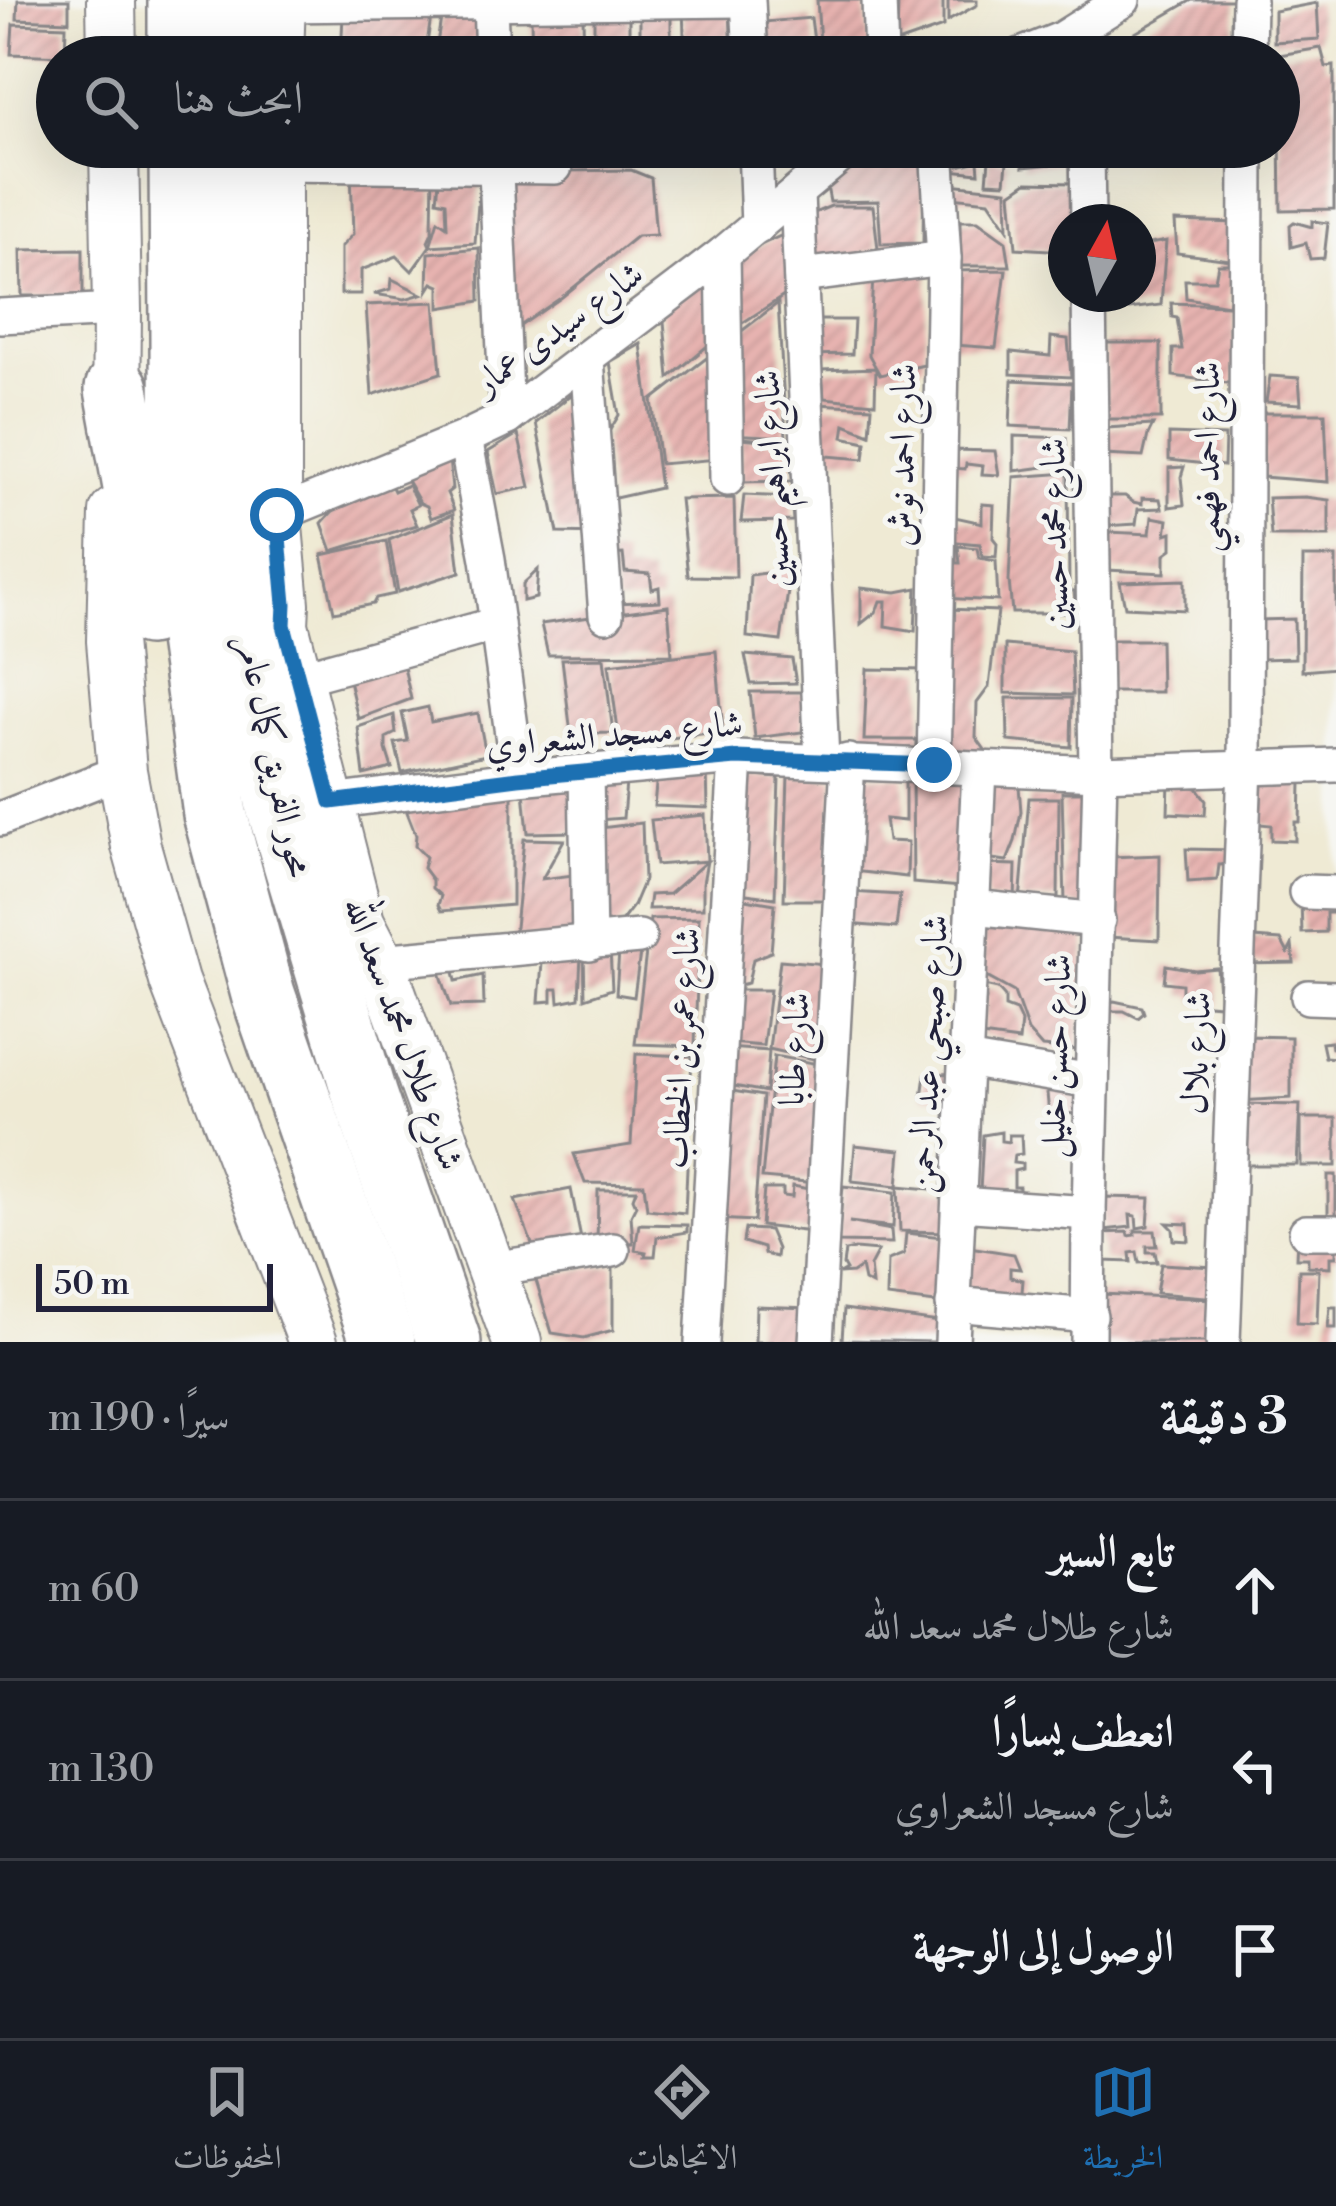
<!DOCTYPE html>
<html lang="ar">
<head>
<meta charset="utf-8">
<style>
	body { margin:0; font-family:"Libre Bodoni",Amiri,serif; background:#242831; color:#f1f3f6; direction:rtl }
	.compass { position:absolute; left:1048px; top:204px; width:108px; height:108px; border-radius:50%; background:#171b24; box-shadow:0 12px 48px #0002; rotate:8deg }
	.scale { position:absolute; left:36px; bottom:30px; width:237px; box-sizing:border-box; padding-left:12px; border:6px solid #22223b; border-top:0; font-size:33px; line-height:42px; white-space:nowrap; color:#22223b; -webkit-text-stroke:9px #f6f6f2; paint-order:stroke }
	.stop { position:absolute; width:36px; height:36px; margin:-27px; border:9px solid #1f6fb2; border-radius:50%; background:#fff }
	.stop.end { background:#1f6fb2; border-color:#fff; box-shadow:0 3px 12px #0008 }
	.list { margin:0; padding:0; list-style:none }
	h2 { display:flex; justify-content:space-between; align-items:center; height:156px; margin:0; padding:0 48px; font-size:51px }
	h2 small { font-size:39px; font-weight:400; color:#9ea1a6 }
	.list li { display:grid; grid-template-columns:78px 1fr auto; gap:36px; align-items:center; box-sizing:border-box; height:180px; padding:0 48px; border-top:3px solid #363941 }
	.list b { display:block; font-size:45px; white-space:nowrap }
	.list p { margin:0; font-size:39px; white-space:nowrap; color:#9ea1a6 }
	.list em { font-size:39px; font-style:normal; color:#9ea1a6 }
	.icon { flex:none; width:66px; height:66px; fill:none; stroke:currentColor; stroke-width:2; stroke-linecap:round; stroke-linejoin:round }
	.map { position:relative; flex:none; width:1336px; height:1342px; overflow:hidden; direction:ltr }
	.search { position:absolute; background:#171b24; box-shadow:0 12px 48px #0002; left:36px; right:36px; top:36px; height:132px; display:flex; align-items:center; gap:30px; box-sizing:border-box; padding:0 42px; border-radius:66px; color:#9ea1a6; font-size:45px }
	.sheet { height:696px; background:#171b24 }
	nav { display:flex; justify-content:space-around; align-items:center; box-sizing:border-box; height:168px; border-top:3px solid #363941; background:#171b24; font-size:33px; color:#9ea1a6 }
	nav a { display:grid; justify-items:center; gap:6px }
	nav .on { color:#1f6fb2 }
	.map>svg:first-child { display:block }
	.building { fill:url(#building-hatch) }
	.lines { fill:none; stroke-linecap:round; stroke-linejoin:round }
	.minor-casing { stroke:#888688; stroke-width:38 }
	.secondary-casing { stroke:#888688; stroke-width:52 }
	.motorway-casing { stroke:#888688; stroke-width:68 }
	.minor { stroke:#fff; stroke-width:33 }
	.secondary { stroke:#fff; stroke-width:48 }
	.motorway { stroke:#fff; stroke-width:63 }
	.route { stroke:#1f6fb2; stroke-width:15 }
	.labels { text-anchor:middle; stroke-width:10; stroke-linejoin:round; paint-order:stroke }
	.street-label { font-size:36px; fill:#22223b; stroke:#f6f6f2 }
</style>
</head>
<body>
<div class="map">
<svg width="1336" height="1342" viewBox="0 0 1336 1342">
	<defs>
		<pattern id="building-hatch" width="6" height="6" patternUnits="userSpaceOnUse" patternTransform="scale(3)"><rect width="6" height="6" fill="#e7b3b0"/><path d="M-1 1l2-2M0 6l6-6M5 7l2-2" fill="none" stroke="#c69a98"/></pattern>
	</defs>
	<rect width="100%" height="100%" fill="#f6f6f2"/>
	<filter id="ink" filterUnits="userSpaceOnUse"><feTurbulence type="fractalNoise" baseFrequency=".00833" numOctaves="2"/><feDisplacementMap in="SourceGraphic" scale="24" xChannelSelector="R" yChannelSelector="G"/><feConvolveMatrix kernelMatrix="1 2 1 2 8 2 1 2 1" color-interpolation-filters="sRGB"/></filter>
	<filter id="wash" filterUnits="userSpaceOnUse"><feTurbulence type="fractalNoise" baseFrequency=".004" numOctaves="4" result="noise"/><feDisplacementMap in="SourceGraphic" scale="48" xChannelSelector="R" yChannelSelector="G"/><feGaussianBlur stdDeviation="2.7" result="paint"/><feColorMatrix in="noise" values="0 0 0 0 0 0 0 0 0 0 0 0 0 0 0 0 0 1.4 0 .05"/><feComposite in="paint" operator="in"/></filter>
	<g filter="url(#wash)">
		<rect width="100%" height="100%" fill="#efead4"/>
		<g id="blocks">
			<g class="building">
				<path d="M18,0H69V21L17,19Z"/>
				<path d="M817,0H864L871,57H821Z"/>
				<path d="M898,0H943V27L897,43Z"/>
				<path d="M948,0H977V5L948,21Z"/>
				<path d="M1192,0H1235L1234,57H1123V40Z"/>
				<path d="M1317,3L1319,39L1274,42V11Z"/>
				<path d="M730,8L732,57H685L683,10Z"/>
				<path d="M629,11V57H594V13Z"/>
				<rect x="640" y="13" width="31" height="44"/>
				<path d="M343,15L431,17L425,57H341Z"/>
				<path d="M482,15V57H435L441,18Z"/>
				<path d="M583,17L584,57H532L531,18Z"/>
				<path d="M811,18L816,57H765L763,22Z"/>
				<path d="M13,24L66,26L65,56L11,54Z"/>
				<path d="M1321,48L1326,67L1334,66V209L1281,210L1279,55Z"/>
				<path d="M337,147H422V153L337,155Z"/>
				<path d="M520,147H562L561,164H518Z"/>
				<path d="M577,147H628V165L577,166Z"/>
				<path d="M650,147H696V156L650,161Z"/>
				<path d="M878,147H924L923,243L881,244L878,201L830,202L826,181Z"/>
				<path d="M964,147H1009V150L964,156Z"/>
				<path d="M1027,147H1083V152L1052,164L1023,167Z"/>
				<path d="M1102,147H1160V153L1102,155Z"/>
				<path d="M954,153L959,166L978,161L979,173L950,170Z"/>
				<path d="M989,159L1007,162L1005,183L987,182Z"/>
				<path d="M433,168L432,232L428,241L430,246L438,220L447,226L446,202L437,200L439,181L480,177L475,243L430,246L412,271L397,256L361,270V294H341V247L353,234L351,169Z"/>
				<path d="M631,170L651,178L656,235L637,236L562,297L510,333L500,172Z"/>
				<path d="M1027,182L1072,183L1074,222H1066V251L1016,248L1011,193Z"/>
				<path d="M950,184L1007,190L1008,229L989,201L951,197Z"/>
				<path d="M831,206H873L878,249L806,270L807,216Z"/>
				<path d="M960,221H978L1006,241L1010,266H960Z"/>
				<path d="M1175,221L1238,223L1245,262L1177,253Z"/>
				<path d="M1312,221L1328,223L1324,258L1310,259L1306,243L1291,247L1290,225L1294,222L1312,227Z"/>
				<path d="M787,233L790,292L733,329L730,259Z"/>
				<path d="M1166,241L1161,305L1113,311L1114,294H1138V246Z"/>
				<path d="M479,248L480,301L440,308V286L433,283L428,291L429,253Z"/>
				<path d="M83,249V296H22L21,250Z"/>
				<path d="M1218,264H1234L1228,305H1234L1235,384L1173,376V349H1182L1177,318L1172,317L1171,303L1228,305L1186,298L1185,280H1215Z"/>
				<path d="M719,265L711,343L669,378L663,310Z"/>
				<path d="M928,270L924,365L880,375L876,368L875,403L824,398L822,370L876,368L869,355L873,276Z"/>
				<path d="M1006,270L996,348L941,344L954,271Z"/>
				<path d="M392,279L422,294L405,299L374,294L391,289Z"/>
				<path d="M435,302L441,373L372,395L366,305Z"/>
				<path d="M778,303L786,437L710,433L719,459L660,464L652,400Z"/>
				<path d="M807,320H854L852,354L806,355Z"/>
				<path d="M1051,337L1068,339L1071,377L1011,374V352L1050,356Z"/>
				<path d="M1105,343H1161V419H1106Z"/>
				<path d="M641,344L660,488L611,499L604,440L619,415L610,362Z"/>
				<path d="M1270,376L1299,378L1301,404L1266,402Z"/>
				<path d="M1012,380L1072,383L1070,429L1010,426Z"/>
				<path d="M586,383L599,534L558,533L536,423Z"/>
				<path d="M817,404L872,407L870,434L845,424L843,437L866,442L864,459L814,455Z"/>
				<path d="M1261,413H1325L1328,482L1263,477Z"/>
				<path d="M1153,425L1148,435L1143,457L1104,455L1107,428Z"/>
				<path d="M518,434L530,487L497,494L488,452Z"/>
				<path d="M1169,434L1225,436L1224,466L1169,460Z"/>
				<path d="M1014,436L1066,438L1067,464L1014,471Z"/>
				<path d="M741,438L787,442L793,481L741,482Z"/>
				<path d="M448,449L452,489L447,493L454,510L431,518L427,506L420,503L405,477Z"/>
				<path d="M951,450L995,451L999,475L982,474L983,466L966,464L965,469L952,468Z"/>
				<path d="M1184,467L1181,477L1184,505L1169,507V468Z"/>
				<path d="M1068,473L1069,590L1074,591L1076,613H1012L1009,581L1014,477Z"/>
				<path d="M386,475L394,491L408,485L418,505L410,509L417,525L332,551L322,523L351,491Z"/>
				<path d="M744,495L791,497L793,521L741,522Z"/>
				<path d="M1105,496H1125L1133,502L1142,504V498L1160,499L1162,508L1138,509L1136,524L1105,526Z"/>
				<path d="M1305,497L1329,500V536H1271L1268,498Z"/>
				<path d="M734,498L736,577L688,576L680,499Z"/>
				<path d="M982,504L994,505L993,538L997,543L996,557L982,556L980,544L956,542V560L942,559L946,515L982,523Z"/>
				<path d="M453,514L460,572L398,592L389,540Z"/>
				<path d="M1152,517L1168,520L1166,534L1172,532V549L1165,554V573L1107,570L1108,532L1150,534Z"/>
				<path d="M386,541L395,594L376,598L373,604L334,612L322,555Z"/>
				<path d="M958,546L977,548L979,558L996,561L998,601L943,598L944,563H960Z"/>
				<path d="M623,554L625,572L650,574L652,589L659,587L660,601L617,603L608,555Z"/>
				<path d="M1303,557H1336V668L1302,671Z"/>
				<path d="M538,570L536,598L523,601V584Z"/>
				<path d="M791,570L781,641L747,637L750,575Z"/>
				<path d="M1185,580V610L1125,607L1120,582Z"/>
				<path d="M861,588L897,592L917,588L915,631L885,626L886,601H880L876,612L861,624Z"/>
				<path d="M668,606L672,654L548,655L541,624Z"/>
				<path d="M947,609L998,611L989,687L977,703L976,737L988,754L941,750Z"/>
				<path d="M1294,619L1295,658L1260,659L1259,620Z"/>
				<path d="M1111,640H1160L1161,692H1109Z"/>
				<path d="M1005,645L1071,651L1073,695L1005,693Z"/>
				<path d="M716,651L723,731L620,745L609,664Z"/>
				<path d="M745,655L792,659L796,683L751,684Z"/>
				<path d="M604,658L613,733L571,734L562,659Z"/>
				<path d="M404,667L411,699L358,719L348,676Z"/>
				<path d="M867,669L924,670L921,740H864Z"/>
				<path d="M750,692H805L802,732L755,738Z"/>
				<path d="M1007,698H1072L1071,747L1008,741Z"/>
				<path d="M428,707L431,722L478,713L486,755L402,773L395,743L408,741L402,713Z"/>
				<path d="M394,715L396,733L386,738V749L392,768L364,775L358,727Z"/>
				<path d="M707,770L708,808L654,806L657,774Z"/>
				<path d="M912,773L966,778L961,887L913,883Z"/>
				<path d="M741,775L779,778L775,898L732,892Z"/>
				<path d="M788,775L834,777L827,900H784Z"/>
				<path d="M856,775L905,778V821L885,819L888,841L908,842L907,877L852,871Z"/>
				<path d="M1169,780L1197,788L1206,800L1205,815L1168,813Z"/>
				<path d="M626,782L623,818L598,820L596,785Z"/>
				<path d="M1262,782L1301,783L1300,822H1295V841L1271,840V825L1260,824Z"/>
				<path d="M1003,784L1019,786L1021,812L1015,841L1007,861L985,858L990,786Z"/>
				<path d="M577,785L574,832L528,833L524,791Z"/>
				<path d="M512,792V905L441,911L438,905L441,896L432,888V880L423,868L426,857L415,846L416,835L407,812L414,801Z"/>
				<path d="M1062,792H1085L1088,909L1065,903Z"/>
				<path d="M1029,798H1059L1058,899L1020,901Z"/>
				<path d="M705,815L707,861L703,883V908L648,909L650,895L669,894L707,861L656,865L651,820Z"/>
				<path d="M642,823L644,880L633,906L615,930L600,918V828Z"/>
				<path d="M524,839L564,840L542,879L581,874L572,921L589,944L514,937Z"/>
				<path d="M1186,849L1234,850L1236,864L1219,865L1217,880L1188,882Z"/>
				<path d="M1160,855L1159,940L1108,937L1110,857Z"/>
				<path d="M984,864L1016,865L1015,901L987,900Z"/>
				<path d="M849,892L900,895L896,928L847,924Z"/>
				<path d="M734,897L775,904L771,952L753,959L748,983L725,988Z"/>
				<path d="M1336,898V913H1326V932L1302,933L1301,899Z"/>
				<path d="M981,916L1087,925L1078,1050L1042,1047L1028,1031L1014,992L985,976Z"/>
				<path d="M699,918L695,1046L635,1044L650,919Z"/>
				<path d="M1239,937L1281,940L1288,953L1292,945L1294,963L1240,964Z"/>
				<path d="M610,949L612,989L585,998L584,951Z"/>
				<path d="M619,952L640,953L634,997L616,994Z"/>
				<path d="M581,955L579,998L559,1002L558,989H552V1001L539,1002L542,963Z"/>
				<path d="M780,960L826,964L818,1060L769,1049Z"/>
				<path d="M1166,965L1195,970L1217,968L1220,1005L1196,1003L1193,996L1182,995V984L1164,982Z"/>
				<path d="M453,967L456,981L483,975L484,1005L451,1006L439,969Z"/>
				<path d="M984,986L998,989L1005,997V1007L1016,1011L1021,1022L1019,1041L981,1036L986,999Z"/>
				<path d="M735,990H770L763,1046L730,1043Z"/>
				<path d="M1114,1001L1142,1007L1144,1013L1138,1018L1124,1011H1109L1110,1003Z"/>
				<path d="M1243,1036L1291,1037V1098L1240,1101Z"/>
				<path d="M1335,1041L1336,1058L1325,1057L1322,1043L1331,1042L1332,1049Z"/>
				<path d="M726,1048L769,1051L766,1092L723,1084Z"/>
				<path d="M636,1054L692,1056L685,1213L647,1209L644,1184L585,1183L574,1154L631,1145Z"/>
				<path d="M774,1056L818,1064V1183L762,1178Z"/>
				<path d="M1044,1060L1081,1062L1082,1113L1049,1115Z"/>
				<path d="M955,1073L953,1097H922L925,1075Z"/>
				<path d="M726,1090L763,1096L754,1221L716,1219Z"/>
				<path d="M1236,1104L1300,1105L1297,1165H1240Z"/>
				<rect x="1301" y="1118" width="35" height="48"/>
				<path d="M1001,1132V1141L1009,1142V1135H1021L1022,1154L1014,1155L1013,1163L1022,1164V1169L1014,1171V1187H1019V1194L980,1192L983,1135Z"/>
				<path d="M855,1145L901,1150L898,1186L852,1181Z"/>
				<rect x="1328" y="1175" width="8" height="50"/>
				<path d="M793,1186L814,1190L812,1232L761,1226L764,1189H783V1196L792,1197Z"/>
				<path d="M843,1186L895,1192L893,1227L849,1222L891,1230L892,1243L838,1242Z"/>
				<path d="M898,1186L953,1191L952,1232L900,1231Z"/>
				<path d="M571,1189L583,1249H534L515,1200Z"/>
				<path d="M598,1190H636L633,1198L636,1205L631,1215L633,1243L597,1248Z"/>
				<path d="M1100,1197L1150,1198L1148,1226L1137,1228L1136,1216L1130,1215L1131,1227L1104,1230Z"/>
				<path d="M1167,1223L1188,1224L1189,1241L1174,1240L1173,1229Z"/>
				<path d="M639,1224L687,1225V1232L657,1237L655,1256H645L646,1252L635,1250Z"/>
				<path d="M745,1229L769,1230L777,1249L776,1257L764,1254L763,1248L743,1242Z"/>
				<path d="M1135,1231H1155L1157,1246H1147V1252H1155L1157,1262L1139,1263L1137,1252L1130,1253L1131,1262L1104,1261L1099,1233L1128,1232L1129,1236L1135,1235Z"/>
				<path d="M906,1233L943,1237L944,1304L887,1297L888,1260L904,1254Z"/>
				<path d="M1297,1238L1336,1239V1257H1330V1267L1308,1266V1258H1296Z"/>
				<path d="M969,1247L1014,1254L1020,1269L1010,1268V1277L1023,1280L1021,1304L965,1298Z"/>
				<path d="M855,1249L878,1251L870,1266L872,1285L864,1281L861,1267L852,1273L839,1274L846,1270L843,1265L845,1251Z"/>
				<path d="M1161,1264L1214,1267L1218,1298L1156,1293Z"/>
				<path d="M613,1265V1330L584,1338L552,1333L535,1277Z"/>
				<path d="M1299,1270H1319L1317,1324L1297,1323Z"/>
				<path d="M1100,1294L1215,1299L1213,1342H1097Z"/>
				<path d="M756,1306L808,1308L806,1342H755Z"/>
				<path d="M1330,1307H1336V1328H1328Z"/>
				<path d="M844,1309L939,1322L936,1342L842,1340Z"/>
			</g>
		</g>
	</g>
	<g filter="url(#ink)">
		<use href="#blocks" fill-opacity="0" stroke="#888688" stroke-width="3"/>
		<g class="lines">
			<g class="minor-casing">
				<g id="minor">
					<path d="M748,0L751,57"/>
					<path d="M879,0L881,57"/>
					<path d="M490,3L492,57"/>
					<path d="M281,5L741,0"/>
					<path d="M1016,57L1061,39L1123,0"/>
					<path d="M1248,57L1249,0"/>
					<path d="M755,147L758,226"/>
					<path d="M1087,147L1088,222"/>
					<path d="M495,150L507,418"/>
					<path d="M277,164L555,167"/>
					<path d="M797,194L822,761"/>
					<path d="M723,254L727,479"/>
					<path d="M801,276L944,258"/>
					<path d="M1089,294L1096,772"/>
					<path d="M0,316L117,310"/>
					<path d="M587,359L606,615"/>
					<path d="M465,438L488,559L518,778"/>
					<path d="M277,515L465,438L507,418L723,254L851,147"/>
					<path d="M296,679L497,624"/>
					<path d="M934,765L944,258L937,147"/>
					<path d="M586,772L589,944"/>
					<path d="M331,802L518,778L736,758L1100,773L1336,765"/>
					<path d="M0,819L122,771"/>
					<path d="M1306,892L1336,893"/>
					<path d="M973,907L1098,920"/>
					<path d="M380,961L639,937"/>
					<path d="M1308,997L1336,998"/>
					<path d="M965,1060L1092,1081"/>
					<path d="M959,1204L1089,1213"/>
					<path d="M1306,1232H1336"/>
					<path d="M492,1269L613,1250"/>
					<path d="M953,1304L1090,1316"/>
					<path d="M702,1342L736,758"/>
					<path d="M816,1342L848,761"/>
					<path d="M952,1342L979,769"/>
					<path d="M1088,1342L1089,1213L1100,773"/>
					<path d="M1223,1342L1245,766L1247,147"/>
				</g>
			</g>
			<g class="secondary-casing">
				<g id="secondary">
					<path d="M111,0L112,57"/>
					<path d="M279,57L281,0"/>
					<path d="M114,147L117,310L116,424"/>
					<path d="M277,147V515L285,604L284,625L360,922L380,961L517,1342"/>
					<path d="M114,512L111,641L122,771L136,846L174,981L313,1342"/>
				</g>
			</g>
			<g class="motorway-casing">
				<g id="motorway">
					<path d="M180,0V57"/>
					<path d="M232,0L233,57"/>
					<path d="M181,147L183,534L189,624L215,814L263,994L383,1342"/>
					<path d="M234,147L236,429L248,631L261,722L278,806L365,1097L449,1342"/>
					<path d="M117,389L135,487L148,613"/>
				</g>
			</g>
			<use href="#minor" class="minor"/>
			<use href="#secondary" class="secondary"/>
			<use href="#motorway" class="motorway"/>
		</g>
	</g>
	<g class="lines" filter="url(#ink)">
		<path class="route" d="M277,515L285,604L284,625L331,802L518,778L736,758L934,765"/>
	</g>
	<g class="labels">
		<g class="street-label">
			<text transform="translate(558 327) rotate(-36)" y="13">شارع سيدى عمار</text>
			<text transform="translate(901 455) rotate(-89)" y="13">شارع احمد نوش</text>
			<text transform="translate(1206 457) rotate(-90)" y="13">شارع احمد فهمي</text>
			<text transform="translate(771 479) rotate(-93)" y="13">شارع ابراهيم حسين</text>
			<text transform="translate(1053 534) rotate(-91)" y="13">شارع محمد حسين</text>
			<text transform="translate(614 733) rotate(-5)" y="13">شارع مسجد الشعراوي</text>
			<text transform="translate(276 756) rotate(78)" y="13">محور الفريق كمال عامر</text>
			<text transform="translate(405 1033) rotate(70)" y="13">شارع طلال محمد سعد الله</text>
			<text transform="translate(680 1048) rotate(-87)" y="13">شارع عمر بن الخطاب</text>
			<text transform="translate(793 1049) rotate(-87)" y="13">شارع طابا</text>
			<text transform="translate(1195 1053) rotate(-88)" y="13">شارع بلال</text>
			<text transform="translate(927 1054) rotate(-87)" y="13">شارع صبحي عبد الرحمن</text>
			<text transform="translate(1054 1056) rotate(-88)" y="13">شارع حسن خليل</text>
		</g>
	</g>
</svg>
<svg class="compass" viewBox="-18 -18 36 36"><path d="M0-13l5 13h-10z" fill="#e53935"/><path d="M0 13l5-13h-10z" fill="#9ea1a6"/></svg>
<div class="scale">50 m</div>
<div class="stop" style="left:277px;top:515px"></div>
<div class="stop end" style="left:934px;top:765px"></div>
<div class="search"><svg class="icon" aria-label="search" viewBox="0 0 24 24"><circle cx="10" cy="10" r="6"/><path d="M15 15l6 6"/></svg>ابحث هنا</div>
</div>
<section class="sheet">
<h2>3 دقيقة<small>سيرًا · 190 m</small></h2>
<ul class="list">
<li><svg class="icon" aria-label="ahead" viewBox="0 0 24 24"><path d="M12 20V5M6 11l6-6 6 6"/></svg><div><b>تابع السير</b><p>شارع طلال محمد سعد الله</p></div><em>60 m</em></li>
<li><svg class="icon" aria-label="left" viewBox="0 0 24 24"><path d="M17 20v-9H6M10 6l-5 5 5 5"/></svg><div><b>انعطف يسارًا</b><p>شارع مسجد الشعراوي</p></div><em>130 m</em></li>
<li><svg class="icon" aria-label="arrive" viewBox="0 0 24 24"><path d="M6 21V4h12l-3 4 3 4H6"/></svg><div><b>الوصول إلى الوجهة</b></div></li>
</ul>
</section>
<nav>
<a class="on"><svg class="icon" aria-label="map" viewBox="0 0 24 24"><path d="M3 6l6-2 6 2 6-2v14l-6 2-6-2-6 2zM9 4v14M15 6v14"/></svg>الخريطة</a>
<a><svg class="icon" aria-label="directions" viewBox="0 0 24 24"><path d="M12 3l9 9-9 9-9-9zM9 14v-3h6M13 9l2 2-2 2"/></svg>الاتجاهات</a>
<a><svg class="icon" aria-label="saved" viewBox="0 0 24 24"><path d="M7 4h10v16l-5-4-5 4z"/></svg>المحفوظات</a>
</nav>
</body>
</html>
